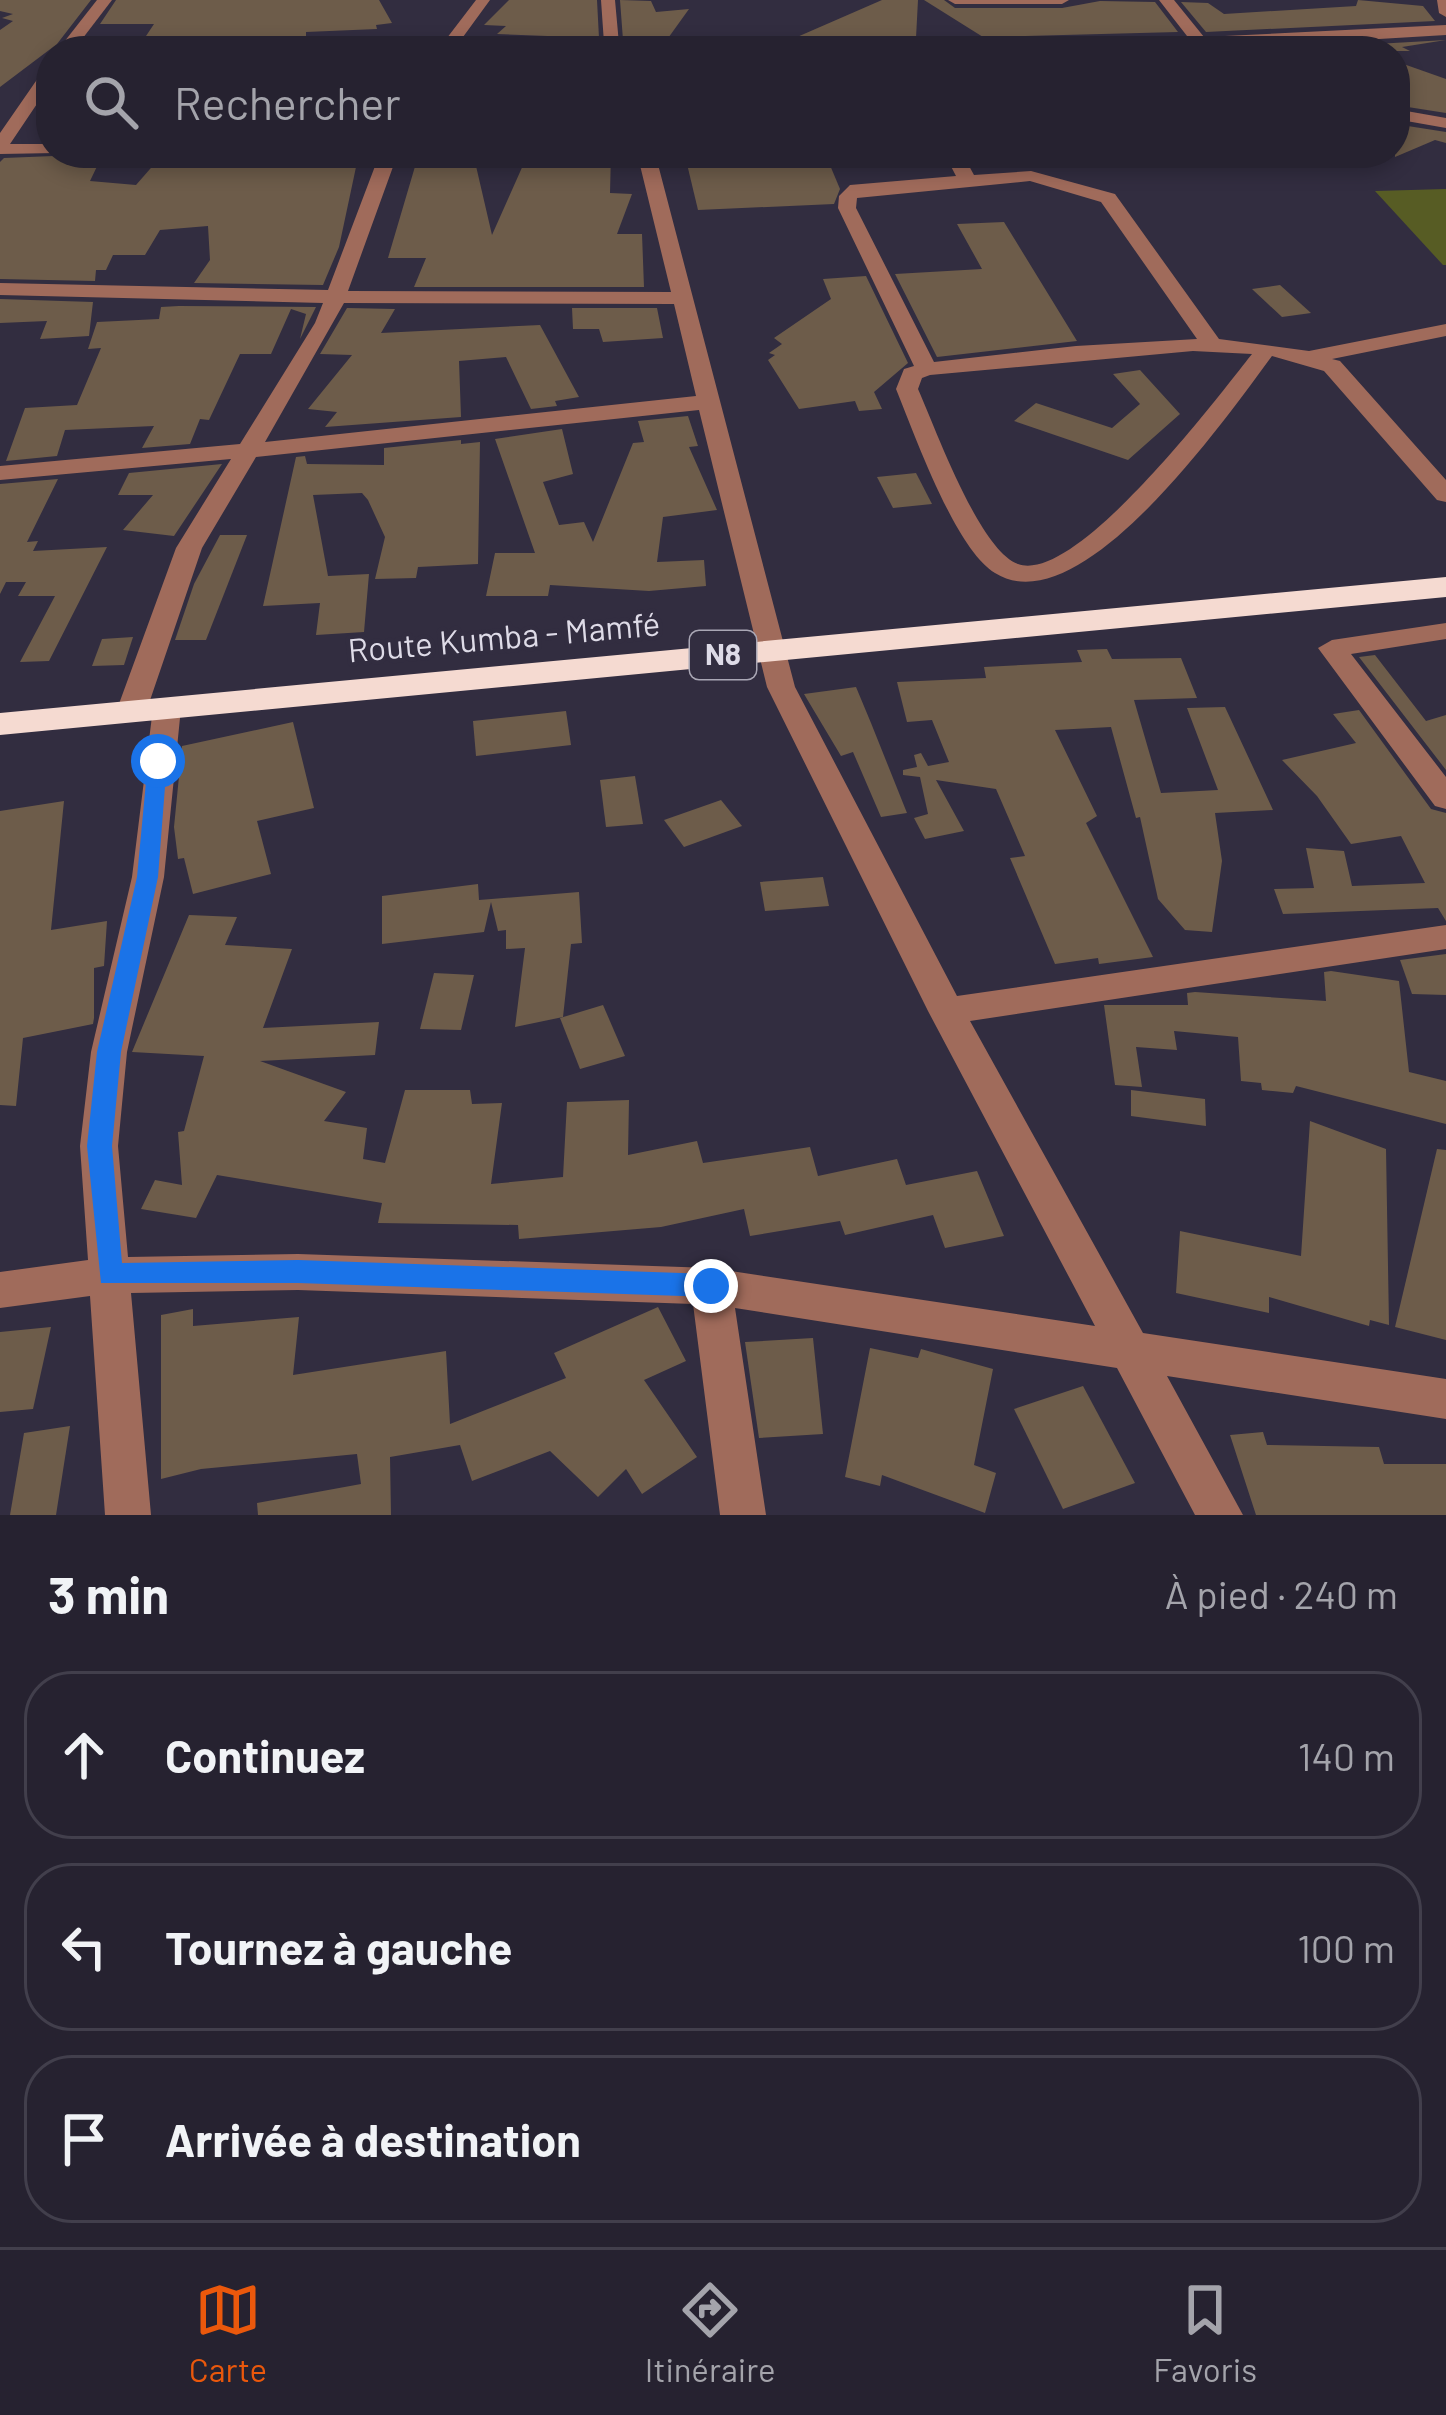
<!DOCTYPE html>
<html lang="fr">
<head>
<meta charset="utf-8">
<style>
	body { margin:0; font-family:Barlow,sans-serif; background:#322f3c; color:#f1f3f6 }
	.stop { position:absolute; width:36px; height:36px; margin:-27px; border:9px solid #1a73e8; border-radius:50%; background:#fff }
	.stop.end { background:#1a73e8; border-color:#fff; box-shadow:0 3px 12px #0008 }
	.list { margin:0; padding:0; list-style:none }
	h2 { display:flex; justify-content:space-between; align-items:center; height:156px; margin:0; padding:0 48px; font-size:51px }
	h2 small { font-size:39px; font-weight:400; color:#a4a4ab }
	.list li { display:grid; grid-template-columns:78px 1fr auto; gap:36px; align-items:center; box-sizing:border-box; height:168px; margin:0 24px 24px; padding:0 24px; border:3px solid #423f4c; border-radius:48px }
	.list b { display:block; font-size:45px; white-space:nowrap }
	.list em { font-size:39px; font-style:normal; color:#a4a4ab }
	.icon { flex:none; width:66px; height:66px; fill:none; stroke:currentColor; stroke-width:2; stroke-linecap:round; stroke-linejoin:round }
	.map { position:relative; flex:none; width:1446px; height:1515px; overflow:hidden }
	.search { position:absolute; background:#262230; box-shadow:0 6px 18px #0003; left:36px; right:36px; top:36px; height:132px; display:flex; align-items:center; gap:30px; box-sizing:border-box; padding:0 42px; border-radius:48px; color:#a4a4ab; font-size:45px }
	.sheet { height:732px; background:#262230 }
	nav { display:flex; justify-content:space-around; align-items:center; box-sizing:border-box; height:168px; border-top:3px solid #423f4c; background:#262230; font-size:33px; color:#a4a4ab }
	nav a { display:grid; justify-items:center; gap:6px }
	nav .on { color:#ea580c }
	.map>svg:first-child { display:block }
	.green { fill:#575c24 }
	.building { fill:#6d5c4a }
	.lines { fill:none; stroke-linecap:round; stroke-linejoin:round }
	.minor { fill:#a06b5b; fill-rule:evenodd }
	.highway { fill:#f5dad1; fill-rule:evenodd }
	.route { fill:#1a73e8 }
	.labels { text-anchor:middle; stroke-width:9; stroke-linejoin:round; paint-order:stroke }
	.shield { fill:#322d40; stroke:#aaa7b5; stroke-width:3 }
	.shield-label { font-size:30px; font-weight:bold; fill:#dedbe7 }
	.street-label { font-size:33px; fill:#dedbe7; stroke:#322d40 }
</style>
</head>
<body>
<div class="map">
<svg width="1446" height="1515" viewBox="0 0 1446 1515">
	<rect width="100%" height="100%" fill="#322d40"/>
	<path class="green" d="M1446,189V265H1443L1375,191Z"/>
	<g class="building">
		<path d="M0,0H91L57,44L0,87V30L13,21L2,18L13,14L0,11Z"/>
		<path d="M116,0H379L392,23L376,25L377,29L306,32V51H236L237,40L193,45L186,51H136L154,24H100Z"/>
		<path d="M509,0H597L599,38L497,34L506,26L484,25Z"/>
		<path d="M620,0L651,1L656,12L689,9L666,41L623,40Z"/>
		<path d="M882,0H918L916,38L791,41L782,46L781,44Z"/>
		<path d="M924,0H944L955,8H1062L1100,1L1155,2L1178,32L983,37Z"/>
		<path d="M1358,0L1423,6L1435,21L1206,32L1181,2L1208,3L1224,14L1356,6Z"/>
		<path d="M1446,40L1402,47L1410,51H1254Z"/>
		<path d="M1395,61L1446,79V113L1395,105Z"/>
		<path d="M1395,124L1446,132V143L1435,140L1395,157Z"/>
		<path d="M164,153H199L192,160L359,153L339,247L323,285L194,283L210,260L208,226L160,230L145,255H113L106,270H96L95,281L0,279V162L4,158L103,154L90,181L136,185Z"/>
		<path d="M419,153H473L492,235L524,163L611,153L610,193L632,194L617,234H642L644,287H414L426,258H388Z"/>
		<path d="M827,158L840,189L834,204L698,210L687,164Z"/>
		<path d="M1004,222L1077,341L937,357L895,274L982,269L957,224Z"/>
		<path d="M866,276L908,363L874,392L882,409L859,411L855,401L799,409L768,360L775,355L769,353L782,344L774,338L831,299L823,279Z"/>
		<path d="M1280,285L1311,313L1282,317L1252,289Z"/>
		<path d="M0,299L93,302L89,336L40,339L47,321L0,323Z"/>
		<path d="M179,306L316,307L300,339L306,314L291,309L271,354H240L209,420L200,419L190,444L142,448L154,426L65,430L57,456L6,461L25,408L77,405L101,348L88,349L97,322L159,319L161,307Z"/>
		<path d="M347,308L395,309L381,333L540,325L579,397L555,401L557,406L531,409L506,357L459,361L461,417L325,427L337,412L308,409L352,355L320,354Z"/>
		<path d="M572,308H657L663,338L603,342L599,329H573Z"/>
		<path d="M1140,370L1180,414L1128,460L1014,421L1036,403L1112,428L1140,404L1113,374Z"/>
		<path d="M688,416L698,446L689,447L717,510L663,517L657,562L704,560L706,586L649,591L550,585L548,596H486L495,553H535L495,439L562,429L573,474L543,482L559,525L584,522L593,542L633,443L644,442L638,421Z"/>
		<path d="M461,440V444L480,442L478,564L418,567L416,578L375,579L385,537L368,500L362,493L313,495L328,576L369,574L364,632L316,635L320,603L263,606L296,457L305,456L307,464L384,465V448Z"/>
		<path d="M222,464L174,536L123,530L153,495H118L129,473Z"/>
		<path d="M916,473L932,504L893,508L877,477Z"/>
		<path d="M58,479L27,542L38,541L33,551L107,547L49,661L20,662L55,596H18L26,582H6L0,594V484Z"/>
		<path d="M220,535H247L206,640H175L194,584Z"/>
		<path d="M133,637L124,665L92,666L102,639Z"/>
		<path d="M1107,649L1112,659L1181,658L1197,698L1134,700L1161,793L1218,790L1187,708L1225,707L1273,810L1215,813L1222,861L1212,932L1185,930L1158,899L1140,817L1136,818L1111,727L1055,730L1097,816L1086,823L1153,957L1099,964L1098,958L1055,964L1010,858L1025,856L996,789L936,780L964,831L925,839L914,818L928,814L920,777L903,775V770L917,767L914,755L921,753L928,766L949,762L932,720L907,722L897,682L986,678L984,667L1082,662L1077,650Z"/>
		<path d="M1375,655L1426,721L1446,715V770L1359,657Z"/>
		<path d="M856,687L871,723L907,813L881,817L853,752L841,756L804,694Z"/>
		<path d="M1359,710L1431,809L1446,813V921L1438,908L1283,914L1274,889L1314,888L1306,848L1344,851L1352,886L1425,883L1401,836L1351,844L1317,796L1282,760L1356,743L1333,714Z"/>
		<path d="M566,711L571,745L476,756L473,721Z"/>
		<path d="M293,722L314,808L257,821L271,874L193,894L184,858L178,859L174,827L182,746Z"/>
		<path d="M635,776L643,824L606,827L600,780Z"/>
		<path d="M721,800L742,826L684,847L664,820Z"/>
		<path d="M64,801L51,930L107,921L104,966L94,968V1018L93,1024L23,1038L16,1106L0,1105V811Z"/>
		<path d="M823,877L829,906L765,911L760,882Z"/>
		<path d="M478,884L479,900L579,892L582,943L571,944L563,1017L515,1027L525,948L506,949V930L498,931L491,902L484,932L382,944V896Z"/>
		<path d="M189,915L237,917L225,945L292,949L263,1028L379,1022L375,1055L260,1061L346,1092L324,1121L367,1128L363,1159L385,1163L405,1090H470L472,1104L502,1103L491,1184L563,1177L567,1102L629,1100L628,1155L697,1141L703,1163L810,1147L818,1176L897,1159L906,1185L977,1171L1004,1236L945,1248L933,1215L845,1235L840,1221L750,1236L744,1209L661,1227L519,1239L518,1225L378,1223L382,1203L217,1175L196,1218L141,1209L155,1180L182,1185L178,1132L184,1131L204,1056L132,1052Z"/>
		<path d="M1446,954V995L1412,994L1400,960Z"/>
		<path d="M1331,971L1399,981L1409,1072L1446,1081V1124L1296,1086L1293,1093L1262,1090L1261,1083L1241,1081L1238,1037L1174,1031L1177,1050L1136,1047L1142,1087L1115,1085L1104,1005H1188L1187,993L1195,992L1326,1001L1324,972Z"/>
		<path d="M434,973L474,975L461,1030L420,1029Z"/>
		<path d="M603,1005L625,1056L580,1069L560,1018Z"/>
		<path d="M1131,1090L1205,1099L1206,1126L1131,1116Z"/>
		<path d="M1310,1121L1386,1149L1389,1325L1370,1320L1369,1326L1269,1297V1313L1176,1293L1180,1231L1301,1256Z"/>
		<path d="M1437,1149L1446,1150V1340L1395,1327Z"/>
		<path d="M658,1307L686,1361L644,1380L697,1457L642,1494L626,1469L598,1497L550,1451L472,1481L460,1445L390,1457L391,1515H258L257,1503L361,1484L357,1454L201,1469L161,1479V1315L193,1309V1326L299,1317L293,1375L446,1351L450,1424L566,1378L554,1353Z"/>
		<path d="M51,1327L33,1409L0,1412V1332Z"/>
		<path d="M813,1338L823,1434L759,1438L745,1342Z"/>
		<path d="M870,1348L918,1358L921,1349L993,1369L974,1465L996,1473L985,1513L882,1475L880,1486L845,1477Z"/>
		<path d="M1083,1386L1135,1483L1063,1509L1014,1409Z"/>
		<path d="M70,1426L56,1515H10L24,1433Z"/>
		<path d="M1263,1432L1267,1445L1379,1447L1384,1464H1446V1515H1256L1230,1435Z"/>
	</g>
	<g class="lines">
		<g class="minor">
			<path d="M97,0H112L73,51H57Z"/>
			<path d="M476,0H490L463,37L604,43L601,0H615L619,44L679,46L687,51L457,46L453,51H437Z"/>
			<path d="M948,0H1069L1062,4H955Z"/>
			<path d="M1159,0H1174L1204,37L1446,25V35L1245,47L783,51L791,46L1187,36Z"/>
			<path d="M1437,0H1446V17L1439,13Z"/>
			<path d="M51,66V83L10,144H51V153H56L0,154V133L45,68Z"/>
			<path d="M1395,109L1446,118V128L1395,119Z"/>
			<path d="M380,153H398L348,291L671,292L637,153H655L795,687L957,996L1446,925V949L970,1021L1143,1333L1446,1379V1419L1167,1376L1243,1515H1195L1117,1368L735,1308L766,1515H720L693,1304L298,1290L131,1293L151,1515H105L90,1296L0,1308V1272L88,1260L80,1146L91,1052L132,877L153,708L167,699L181,708L164,877L127,1052L118,1146L128,1257L298,1254L711,1268L1095,1326L928,1011L767,687L699,410L256,457L202,548L146,712L131,721L116,712L176,548L231,459L0,480V466L240,444L315,323L323,303L0,295V283L328,290ZM344,303L674,304L696,396L265,442Z"/>
			<path d="M944,153H962L974,175L1031,171L1115,194L1219,339L1309,351L1446,324V336L1332,359L1340,361L1446,480V502L1437,500L1324,371L1272,356C1228,415 1081,627 995,573C955,549 914,433 896,389L904,369L914,366L838,208L839,196L850,185L956,176ZM1030,181L1101,202L1197,339L1076,346L934,362L856,208L857,198ZM1193,351L1252,354C1218,397 1076,585 1018,564C979,550 935,427 918,389L922,378L930,375Z"/>
			<path d="M1446,623V639L1351,654L1446,777V809L1435,806L1318,648L1332,640Z"/>
		</g>
		<path class="highway" d="M1446,577V597L0,735V713Z"/>
	</g>
	<path class="route" d="M158,755L167,761L158,877L121,1052L112,1146L122,1263L298,1260L711,1274L720,1277L724,1286L720,1294L711,1297L298,1283H101L87,1146L97,1052L137,877L148,761Z"/>
	<g class="labels">
		<rect class="shield" x="690" y="631" width="66" height="48" rx="9"/>
		<g class="shield-label">
			<text x="723" y="665">N8</text>
		</g>
		<g class="street-label">
			<text transform="translate(504 637) rotate(-5)" y="12">Route Kumba - Mamfé</text>
		</g>
	</g>
</svg>
<div class="stop" style="left:158px;top:761px"></div>
<div class="stop end" style="left:711px;top:1286px"></div>
<div class="search"><svg class="icon" aria-label="search" viewBox="0 0 24 24"><circle cx="10" cy="10" r="6"/><path d="M15 15l6 6"/></svg>Rechercher</div>
</div>
<section class="sheet">
<h2>3 min<small>À pied · 240 m</small></h2>
<ul class="list">
<li><svg class="icon" aria-label="ahead" viewBox="0 0 24 24"><path d="M12 20V5M6 11l6-6 6 6"/></svg><div><b>Continuez</b></div><em>140 m</em></li>
<li><svg class="icon" aria-label="left" viewBox="0 0 24 24"><path d="M17 20v-9H6M10 6l-5 5 5 5"/></svg><div><b>Tournez à gauche</b></div><em>100 m</em></li>
<li><svg class="icon" aria-label="arrive" viewBox="0 0 24 24"><path d="M6 21V4h12l-3 4 3 4H6"/></svg><div><b>Arrivée à destination</b></div></li>
</ul>
</section>
<nav>
<a class="on"><svg class="icon" aria-label="map" viewBox="0 0 24 24"><path d="M3 6l6-2 6 2 6-2v14l-6 2-6-2-6 2zM9 4v14M15 6v14"/></svg>Carte</a>
<a><svg class="icon" aria-label="directions" viewBox="0 0 24 24"><path d="M12 3l9 9-9 9-9-9zM9 14v-3h6M13 9l2 2-2 2"/></svg>Itinéraire</a>
<a><svg class="icon" aria-label="saved" viewBox="0 0 24 24"><path d="M7 4h10v16l-5-4-5 4z"/></svg>Favoris</a>
</nav>
</body>
</html>
